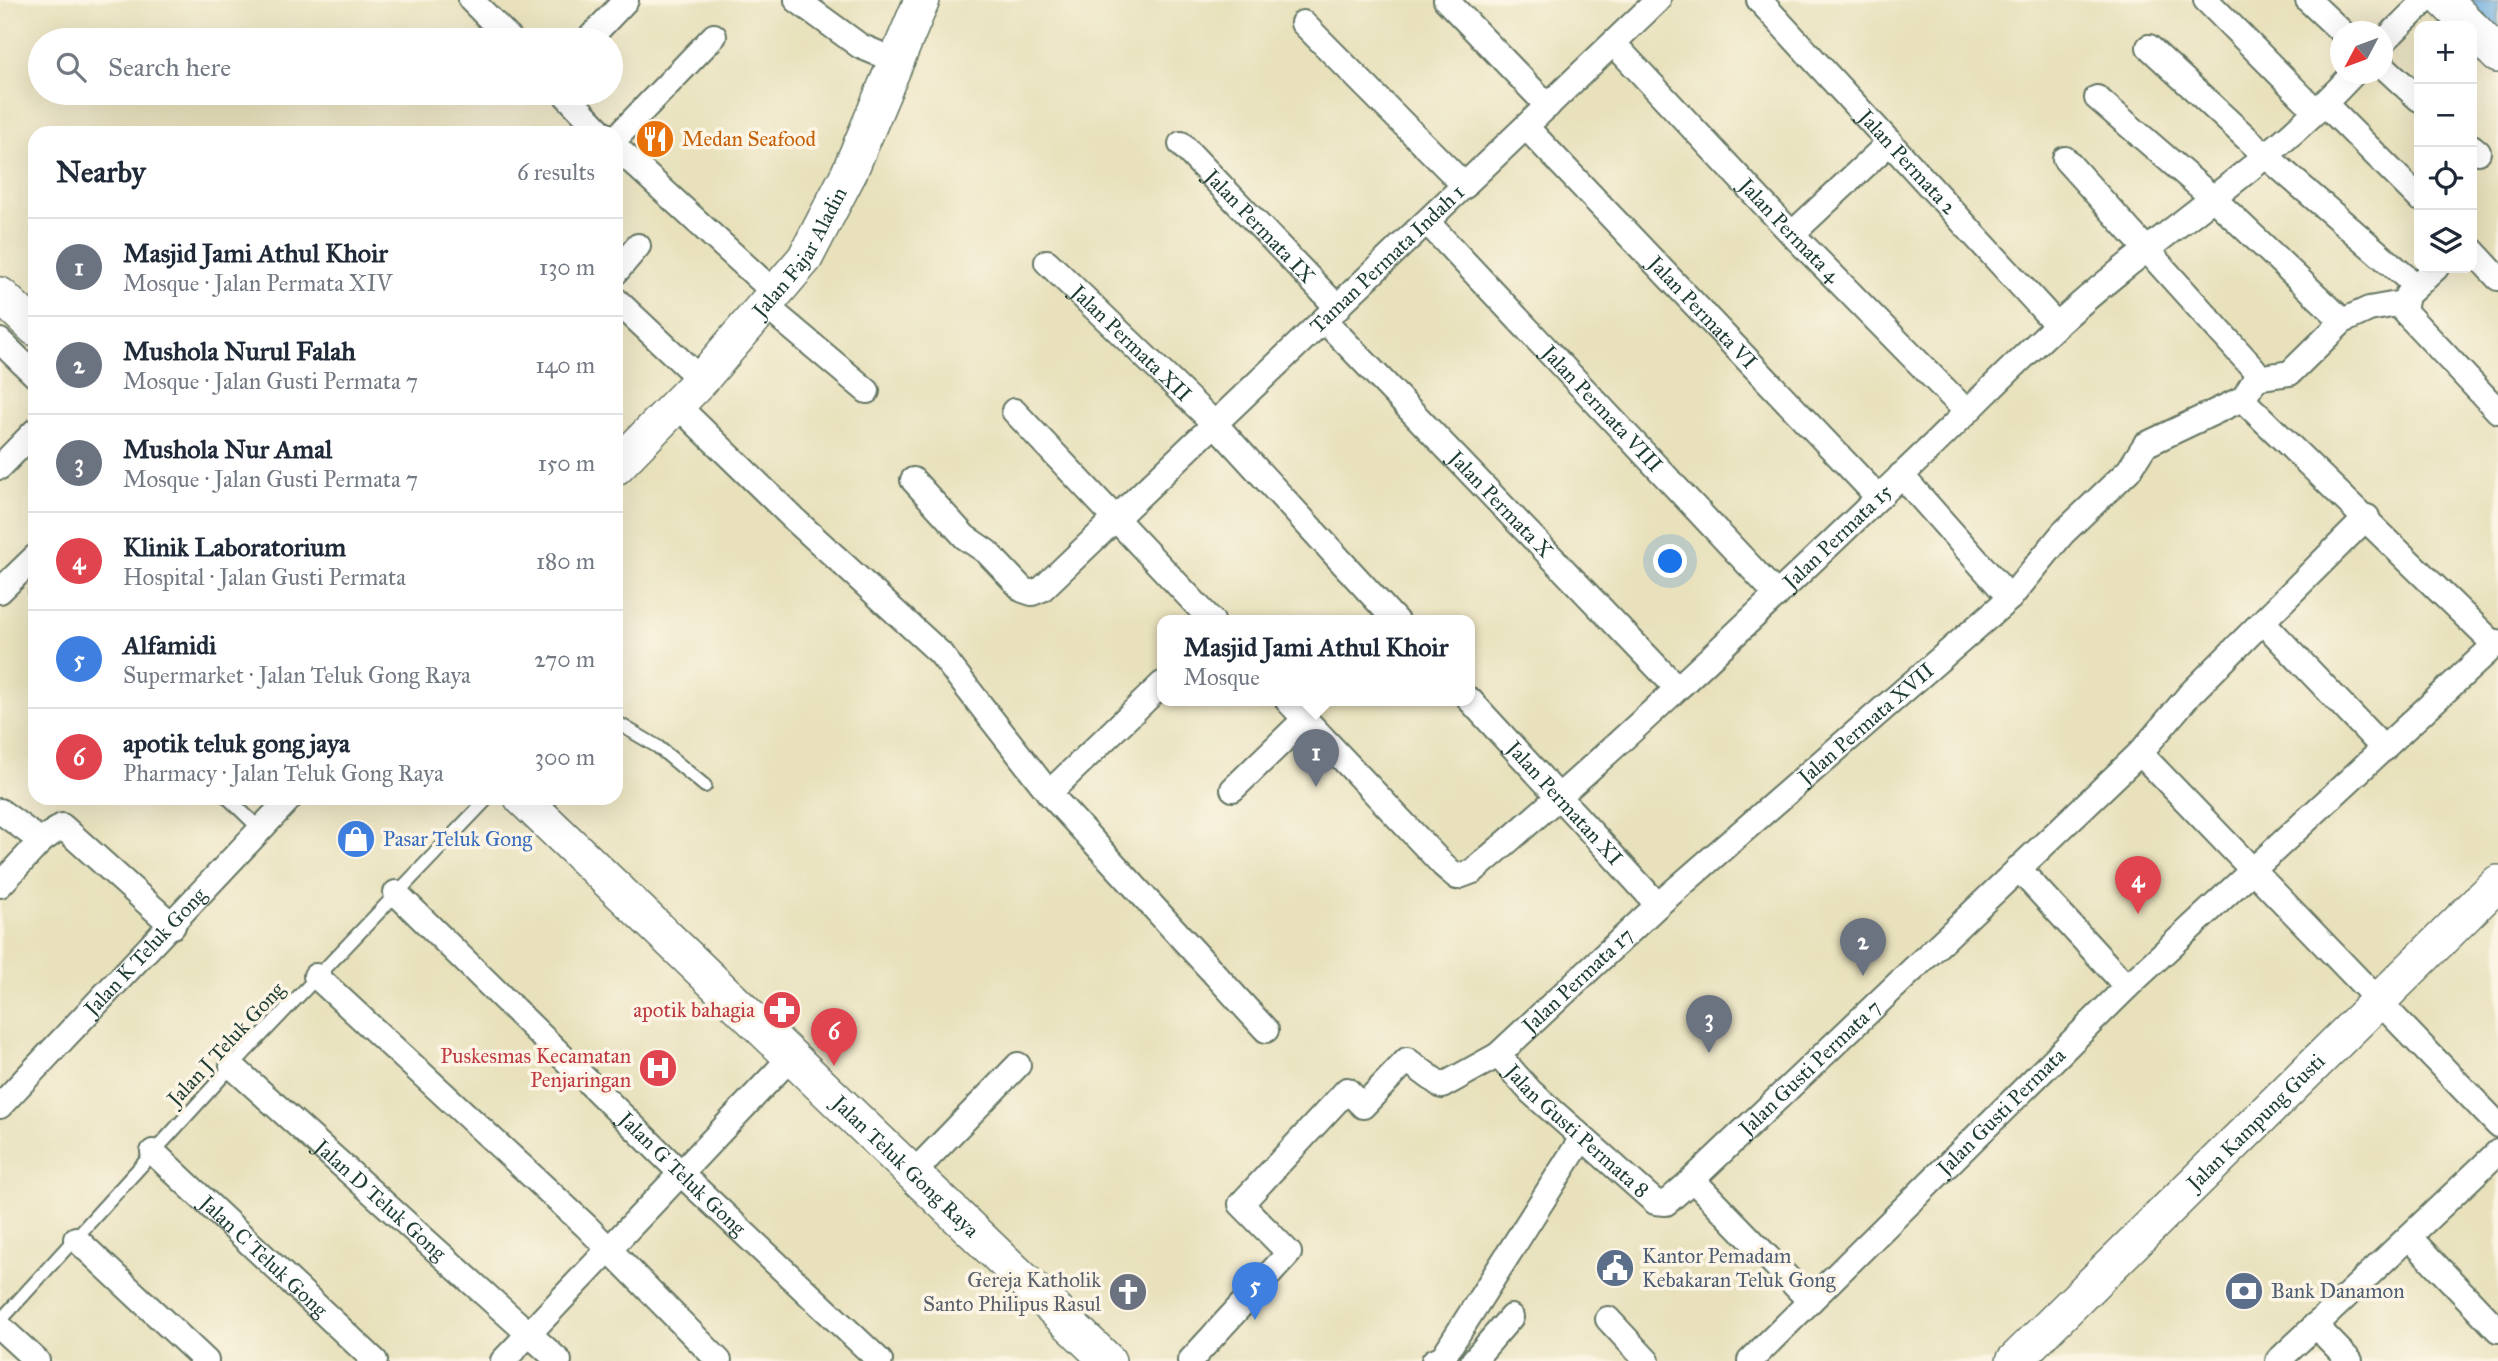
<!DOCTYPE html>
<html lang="en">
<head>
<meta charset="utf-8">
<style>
	body { margin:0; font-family:"IM FELL Great Primer",serif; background:#f6f6f7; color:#1f2937 }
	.controls { position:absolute; right:21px; top:21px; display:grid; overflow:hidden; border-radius:14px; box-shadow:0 7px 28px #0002 }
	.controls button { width:63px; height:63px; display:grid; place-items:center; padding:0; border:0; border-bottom:2px solid #e0e1e3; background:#fff; color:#1f2937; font:35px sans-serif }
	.compass { position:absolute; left:2330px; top:21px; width:63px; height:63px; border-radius:50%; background:#fff; box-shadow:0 7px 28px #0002; rotate:229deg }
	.you { position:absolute; left:1671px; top:562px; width:24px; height:24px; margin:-18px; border:5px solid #fff; border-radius:50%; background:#1a73e8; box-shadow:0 0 0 10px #1a73e833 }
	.badge { display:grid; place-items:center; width:46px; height:46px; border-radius:50%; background:#1a73e8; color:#fff; font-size:23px; font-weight:700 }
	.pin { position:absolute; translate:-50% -58px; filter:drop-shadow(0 2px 4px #0008) }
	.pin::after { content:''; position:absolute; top:37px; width:24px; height:21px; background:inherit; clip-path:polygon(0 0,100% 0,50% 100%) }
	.popup { position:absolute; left:1157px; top:615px; width:318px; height:91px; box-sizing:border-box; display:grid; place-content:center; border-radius:14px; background:#fff; filter:drop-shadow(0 2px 5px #0005); font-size:23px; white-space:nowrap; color:#747a83 }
	.popup b { font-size:26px; color:#1f2937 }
	.popup::after { content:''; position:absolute; left:50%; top:100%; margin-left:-14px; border:14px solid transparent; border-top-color:#fff }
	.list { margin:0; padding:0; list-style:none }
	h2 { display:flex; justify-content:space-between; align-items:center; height:91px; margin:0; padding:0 28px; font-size:30px }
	h2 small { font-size:23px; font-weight:400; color:#747a83 }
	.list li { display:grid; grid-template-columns:46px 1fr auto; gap:21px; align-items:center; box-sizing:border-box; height:98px; padding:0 28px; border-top:2px solid #e0e1e3 }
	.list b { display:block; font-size:26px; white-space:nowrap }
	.list p { margin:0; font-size:23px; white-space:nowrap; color:#747a83 }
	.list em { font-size:23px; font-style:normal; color:#747a83 }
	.icon { flex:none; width:38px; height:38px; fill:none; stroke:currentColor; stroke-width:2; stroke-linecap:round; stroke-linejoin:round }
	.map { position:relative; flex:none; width:2498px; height:1361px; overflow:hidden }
	.search { position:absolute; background:#fff; box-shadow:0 7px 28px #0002; left:28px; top:28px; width:595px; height:77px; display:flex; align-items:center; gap:18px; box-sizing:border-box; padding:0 24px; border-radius:38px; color:#747a83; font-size:26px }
	.panel { position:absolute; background:#fff; box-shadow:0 7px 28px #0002; left:28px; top:126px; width:595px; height:679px; border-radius:21px }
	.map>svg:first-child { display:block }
	.water { fill:#6dace0; stroke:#46748a; stroke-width:2 }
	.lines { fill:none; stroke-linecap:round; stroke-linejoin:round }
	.lane-casing { stroke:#657664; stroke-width:16 }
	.street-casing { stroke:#657664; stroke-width:28 }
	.secondary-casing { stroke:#657664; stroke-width:38 }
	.lane { stroke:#fff; stroke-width:12 }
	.street { stroke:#fff; stroke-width:24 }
	.secondary { stroke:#fff; stroke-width:35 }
	.labels { text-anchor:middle; stroke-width:7; stroke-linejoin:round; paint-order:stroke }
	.food-label { font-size:21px; fill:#c56008; stroke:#fcf5e5; text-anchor:start }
	.street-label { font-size:21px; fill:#1f3d34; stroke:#fcf5e5 }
	.shop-label { font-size:21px; fill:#366cbe; stroke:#fcf5e5; text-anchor:start }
	.health-label { font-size:21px; fill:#be3a42; stroke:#fcf5e5; text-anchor:end }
	.service-label { font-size:21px; fill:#4e5e75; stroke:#fcf5e5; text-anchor:start }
	.worship-label { font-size:21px; fill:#5b616d; stroke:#fcf5e5; text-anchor:end }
</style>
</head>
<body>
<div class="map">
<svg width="2498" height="1361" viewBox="0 0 2498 1361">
	<rect width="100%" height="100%" fill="#fcf5e5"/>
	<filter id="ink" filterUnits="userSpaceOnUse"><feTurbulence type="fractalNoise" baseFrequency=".0143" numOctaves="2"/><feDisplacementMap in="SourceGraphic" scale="14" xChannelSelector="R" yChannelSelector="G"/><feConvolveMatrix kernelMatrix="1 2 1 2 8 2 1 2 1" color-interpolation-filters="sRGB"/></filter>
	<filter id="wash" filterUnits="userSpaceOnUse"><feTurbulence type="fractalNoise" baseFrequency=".00686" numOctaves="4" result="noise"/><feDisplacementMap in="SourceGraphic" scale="28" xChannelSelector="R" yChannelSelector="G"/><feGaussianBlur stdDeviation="1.57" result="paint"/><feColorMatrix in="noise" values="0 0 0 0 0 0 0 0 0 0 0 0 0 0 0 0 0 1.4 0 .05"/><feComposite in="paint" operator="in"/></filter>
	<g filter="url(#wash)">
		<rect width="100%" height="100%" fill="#e8e1bc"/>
		<path class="water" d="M2452,0H2498V46Z"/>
	</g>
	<g filter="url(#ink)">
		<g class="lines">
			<g class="lane-casing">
				<g id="lane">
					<path d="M35,591V594"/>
					<path d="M616,722L658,747L705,786"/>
					<path d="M228,798L261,830"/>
					<path d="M0,1321L232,1066L486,800"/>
				</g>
			</g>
			<g class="street-casing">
				<g id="street">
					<path d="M471,0L511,40"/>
					<path d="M797,0L860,46L896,61"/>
					<path d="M1446,0L1548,106"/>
					<path id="s1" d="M1759,0L2057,325"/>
					<path d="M2206,0L2316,111"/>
					<path d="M2308,0L2342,32"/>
					<path d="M1303,23L1465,186"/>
					<path d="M588,40L626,0"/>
					<path d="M2382,43L2426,0"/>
					<path id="s2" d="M1614,44L1792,234L1967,412"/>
					<path d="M2149,47L2266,156L2415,285"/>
					<path d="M2382,65L2419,99"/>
					<path d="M564,93L602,133"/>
					<path d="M2097,98L2214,199L2343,321"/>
					<path d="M2325,104L2419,198"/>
					<path id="s3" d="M1526,127L1878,497"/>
					<path d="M616,138L714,36"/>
					<path id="s4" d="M1181,144L1338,308"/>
					<path d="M616,147L776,294"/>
					<path d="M2472,147L2478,152"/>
					<path id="s5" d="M1427,222L1777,595"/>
					<path d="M1792,234L1890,142"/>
					<path d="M2472,250L2498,278"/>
					<path id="s6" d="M1047,262L1216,425L1396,621"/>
					<path d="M2436,268L2407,295L2404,311L2498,411"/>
					<path d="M616,272L638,246"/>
					<path d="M616,300L701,380"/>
					<path d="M766,306L867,391"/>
					<path id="s7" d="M1325,321L1677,688"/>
					<path d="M0,341L35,375"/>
					<path d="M2256,378L2290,373L2343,321L2369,309L2403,303"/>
					<path d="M2244,398L2248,405L2495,645"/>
					<path d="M677,405L795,520L940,653L1049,793L1266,1030"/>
					<path d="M1014,411L1212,621"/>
					<path d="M0,467L35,431"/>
					<path d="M1901,475L2010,598"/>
					<path id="s8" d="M913,480L965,537L987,552L1023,590L1032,593L1042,589L1658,0"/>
					<path d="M0,591L35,557"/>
					<path d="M2263,622L2384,749"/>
					<path id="s9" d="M1470,700L1658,905"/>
					<path id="s10" d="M1288,701L1443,865L1457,877L1473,871C1622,745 1762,609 1903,474C1955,425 2005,373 2058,324C2153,237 2265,169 2353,74"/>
					<path d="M2140,753L2190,694L2367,517"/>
					<path d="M1233,789L1305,719"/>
					<path d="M1049,793L1162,684"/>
					<path d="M0,811L41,841"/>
					<path d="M2018,868L2127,987"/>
					<path d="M0,885L41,841L62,826L173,926"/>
					<path id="s11" d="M396,893L694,1186L880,1361"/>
					<path d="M316,976L586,1226L719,1361"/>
					<path id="s12" d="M1498,1055L1531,1092L1655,1202L1666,1203L1692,1180L1695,1182L1810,1301"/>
					<path id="s13" d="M232,1066L559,1361"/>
					<path id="s14" d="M0,1106L290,798"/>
					<path id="s15" d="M153,1152L375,1361"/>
					<path d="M914,1172L1018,1065"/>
					<path id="s16" d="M1692,1180L2140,753L2498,1125"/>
					<path d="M2409,1237L2498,1330"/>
					<path d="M76,1239L206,1361"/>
					<path d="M1608,1319L1647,1361"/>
					<path d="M2315,1325L2350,1361"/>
					<path d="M0,1327L37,1361"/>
					<path d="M503,1361L793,1055"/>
					<path id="s17" d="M1190,1361L1289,1253L1241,1204L1347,1090L1363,1106L1407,1060L1442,1086L1498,1055L1658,905L2010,598L2063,533L2129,470L2145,445L2244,398L2256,378L2254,369L2065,159"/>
					<path d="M1434,1361L1443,1357L1582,1138"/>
					<path d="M1473,1361L1511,1317"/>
					<path id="s18" d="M1750,1361L2127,987L2498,642"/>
					<path d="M2278,1361L2498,1152"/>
				</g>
			</g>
			<g class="secondary-casing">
				<g id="secondary">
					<path d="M2444,0L2470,26"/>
					<path d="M2472,28L2498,55"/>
					<path d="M0,295L35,328"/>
					<path id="s19" d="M616,467L701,380L805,258L849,173L922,0"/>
					<path id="s20" d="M522,798L1108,1361"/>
					<path id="s21" d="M2014,1361L2498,883"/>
				</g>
			</g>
			<use href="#lane" class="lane"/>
			<use href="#street" class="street"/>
			<use href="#secondary" class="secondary"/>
		</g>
	</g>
	<defs>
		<g id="restaurant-disc" transform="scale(2.0125)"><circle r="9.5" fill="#e8710a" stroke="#fcf5e5"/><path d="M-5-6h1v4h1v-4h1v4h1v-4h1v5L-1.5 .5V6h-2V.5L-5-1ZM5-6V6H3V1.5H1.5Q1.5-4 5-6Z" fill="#fff"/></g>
		<g id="shop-disc" transform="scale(2.0125)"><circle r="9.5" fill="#3f7fe0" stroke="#fcf5e5"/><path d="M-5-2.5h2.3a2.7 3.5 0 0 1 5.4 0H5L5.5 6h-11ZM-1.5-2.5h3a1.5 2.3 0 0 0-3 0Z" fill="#fff"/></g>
		<g id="pharmacy-disc" transform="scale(2.0125)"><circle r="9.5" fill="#e0444e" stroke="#fcf5e5"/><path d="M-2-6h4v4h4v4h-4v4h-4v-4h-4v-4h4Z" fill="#fff"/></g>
		<g id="hospital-disc" transform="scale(2.0125)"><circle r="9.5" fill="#e0444e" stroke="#fcf5e5"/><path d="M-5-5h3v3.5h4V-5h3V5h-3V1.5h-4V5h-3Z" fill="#fff"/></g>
		<g id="civic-disc" transform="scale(2.0125)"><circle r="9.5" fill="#5c6f8a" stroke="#fcf5e5"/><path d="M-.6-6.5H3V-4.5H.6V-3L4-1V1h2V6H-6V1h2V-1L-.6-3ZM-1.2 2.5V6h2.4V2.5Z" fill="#fff"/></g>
		<g id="bank-disc" transform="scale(2.0125)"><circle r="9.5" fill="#5c6f8a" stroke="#fcf5e5"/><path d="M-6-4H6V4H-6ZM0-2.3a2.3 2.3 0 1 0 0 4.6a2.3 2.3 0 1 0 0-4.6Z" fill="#fff"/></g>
		<g id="church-disc" transform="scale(2.0125)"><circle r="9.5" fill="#6b7280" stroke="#fcf5e5"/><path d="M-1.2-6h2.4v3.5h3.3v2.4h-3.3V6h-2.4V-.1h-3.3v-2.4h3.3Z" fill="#fff"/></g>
	</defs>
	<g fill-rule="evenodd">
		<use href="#restaurant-disc" x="655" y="139"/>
		<use href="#shop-disc" x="356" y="839"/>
		<use href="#pharmacy-disc" x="782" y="1010"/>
		<use href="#hospital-disc" x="658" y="1068"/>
		<use href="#civic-disc" x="1615" y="1268"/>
		<use href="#bank-disc" x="2244" y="1291"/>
		<use href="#church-disc" x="1128" y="1292"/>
	</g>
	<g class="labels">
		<g class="food-label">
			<text x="682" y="146">Medan Seafood</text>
		</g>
		<g class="street-label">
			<text dy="7" stroke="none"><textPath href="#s1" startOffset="220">Jalan Permata 2</textPath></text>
			<text dy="7" stroke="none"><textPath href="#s4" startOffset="114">Jalan Permata IX</textPath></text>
			<text dy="7" stroke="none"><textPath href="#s2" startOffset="256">Jalan Permata 4</textPath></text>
			<text dy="7" stroke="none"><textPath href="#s19" startOffset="284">Jalan Fajar Aladin</textPath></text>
			<text dy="7" stroke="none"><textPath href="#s8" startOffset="654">Taman Permata Indah 1</textPath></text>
			<text dy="7" stroke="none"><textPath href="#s3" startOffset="256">Jalan Permata VI</textPath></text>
			<text dy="7" stroke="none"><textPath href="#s6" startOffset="117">Jalan Permata XII</textPath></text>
			<text dy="7" stroke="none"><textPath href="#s5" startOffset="256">Jalan Permata VIII</textPath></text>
			<text dy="7" stroke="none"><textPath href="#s7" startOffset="254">Jalan Permata X</textPath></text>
			<text dy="7" stroke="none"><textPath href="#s10" startOffset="756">Jalan Permata 15</textPath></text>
			<text dy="7" stroke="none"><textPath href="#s17" startOffset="1060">Jalan Permata XVII</textPath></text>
			<text dy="7" stroke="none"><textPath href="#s9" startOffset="140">Jalan Permatan XI</textPath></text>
			<text dy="7" stroke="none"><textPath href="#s14" startOffset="212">Jalan K Teluk Gong</textPath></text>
			<text dy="7" stroke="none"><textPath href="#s17" startOffset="674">Jalan Permata 17</textPath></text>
			<text transform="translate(226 1044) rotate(-47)" y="7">Jalan J Teluk Gong</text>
			<text dy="7" stroke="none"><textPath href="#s16" startOffset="163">Jalan Gusti Permata 7</textPath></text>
			<text dy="7" stroke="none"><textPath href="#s18" startOffset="354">Jalan Gusti Permata</textPath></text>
			<text dy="7" stroke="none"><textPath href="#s21" startOffset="340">Jalan Kampung Gusti</textPath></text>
			<text dy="7" stroke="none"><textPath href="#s12" startOffset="110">Jalan Gusti Permata 8</textPath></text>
			<text dy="7" stroke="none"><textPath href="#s20" startOffset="532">Jalan Teluk Gong Raya</textPath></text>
			<text dy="7" stroke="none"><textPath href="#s11" startOffset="401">Jalan G Teluk Gong</textPath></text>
			<text dy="7" stroke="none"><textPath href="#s13" startOffset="200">Jalan D Teluk Gong</textPath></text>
			<text dy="7" stroke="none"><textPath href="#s15" startOffset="152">Jalan C Teluk Gong</textPath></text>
		</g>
		<g class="shop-label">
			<text x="383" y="846">Pasar Teluk Gong</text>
		</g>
		<g class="health-label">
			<text x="755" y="1017">apotik bahagia</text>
			<text x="631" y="1063">Puskesmas Kecamatan<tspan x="631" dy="24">Penjaringan</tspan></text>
		</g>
		<g class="service-label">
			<text x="1642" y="1263">Kantor Pemadam<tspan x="1642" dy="24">Kebakaran Teluk Gong</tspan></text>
			<text x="2271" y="1298">Bank Danamon</text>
		</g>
		<g class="worship-label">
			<text x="1101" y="1287">Gereja Katholik<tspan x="1101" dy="24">Santo Philipus Rasul</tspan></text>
		</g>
	</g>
</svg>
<div class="controls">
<button>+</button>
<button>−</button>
<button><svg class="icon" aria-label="locate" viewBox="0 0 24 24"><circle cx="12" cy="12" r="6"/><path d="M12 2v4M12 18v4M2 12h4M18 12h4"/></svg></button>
<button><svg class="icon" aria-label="layers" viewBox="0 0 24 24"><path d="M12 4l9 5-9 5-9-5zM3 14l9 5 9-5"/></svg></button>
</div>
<svg class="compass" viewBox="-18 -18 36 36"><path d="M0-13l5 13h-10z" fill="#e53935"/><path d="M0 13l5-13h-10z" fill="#747a83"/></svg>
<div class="you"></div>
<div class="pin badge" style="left:1316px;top:787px;background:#6b7280">1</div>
<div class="popup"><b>Masjid Jami Athul Khoir</b>Mosque</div>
<div class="pin badge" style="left:1863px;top:976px;background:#6b7280">2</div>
<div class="pin badge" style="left:1709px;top:1053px;background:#6b7280">3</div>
<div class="pin badge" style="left:2138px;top:914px;background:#e0444e">4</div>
<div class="pin badge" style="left:1255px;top:1320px;background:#3f7fe0">5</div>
<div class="pin badge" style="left:834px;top:1066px;background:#e0444e">6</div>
<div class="search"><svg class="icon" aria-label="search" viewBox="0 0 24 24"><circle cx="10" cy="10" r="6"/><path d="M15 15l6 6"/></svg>Search here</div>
<section class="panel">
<h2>Nearby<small>6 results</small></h2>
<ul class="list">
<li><span class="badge" style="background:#6b7280">1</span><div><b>Masjid Jami Athul Khoir</b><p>Mosque · Jalan Permata XIV</p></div><em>130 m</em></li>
<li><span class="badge" style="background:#6b7280">2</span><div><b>Mushola Nurul Falah</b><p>Mosque · Jalan Gusti Permata 7</p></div><em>140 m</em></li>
<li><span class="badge" style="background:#6b7280">3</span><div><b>Mushola Nur Amal</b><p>Mosque · Jalan Gusti Permata 7</p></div><em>150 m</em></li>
<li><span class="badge" style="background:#e0444e">4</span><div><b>Klinik Laboratorium</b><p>Hospital · Jalan Gusti Permata</p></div><em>180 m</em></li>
<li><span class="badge" style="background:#3f7fe0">5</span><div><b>Alfamidi</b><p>Supermarket · Jalan Teluk Gong Raya</p></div><em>270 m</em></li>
<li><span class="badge" style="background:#e0444e">6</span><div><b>apotik teluk gong jaya</b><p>Pharmacy · Jalan Teluk Gong Raya</p></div><em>300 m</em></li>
</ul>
</section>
</div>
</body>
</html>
